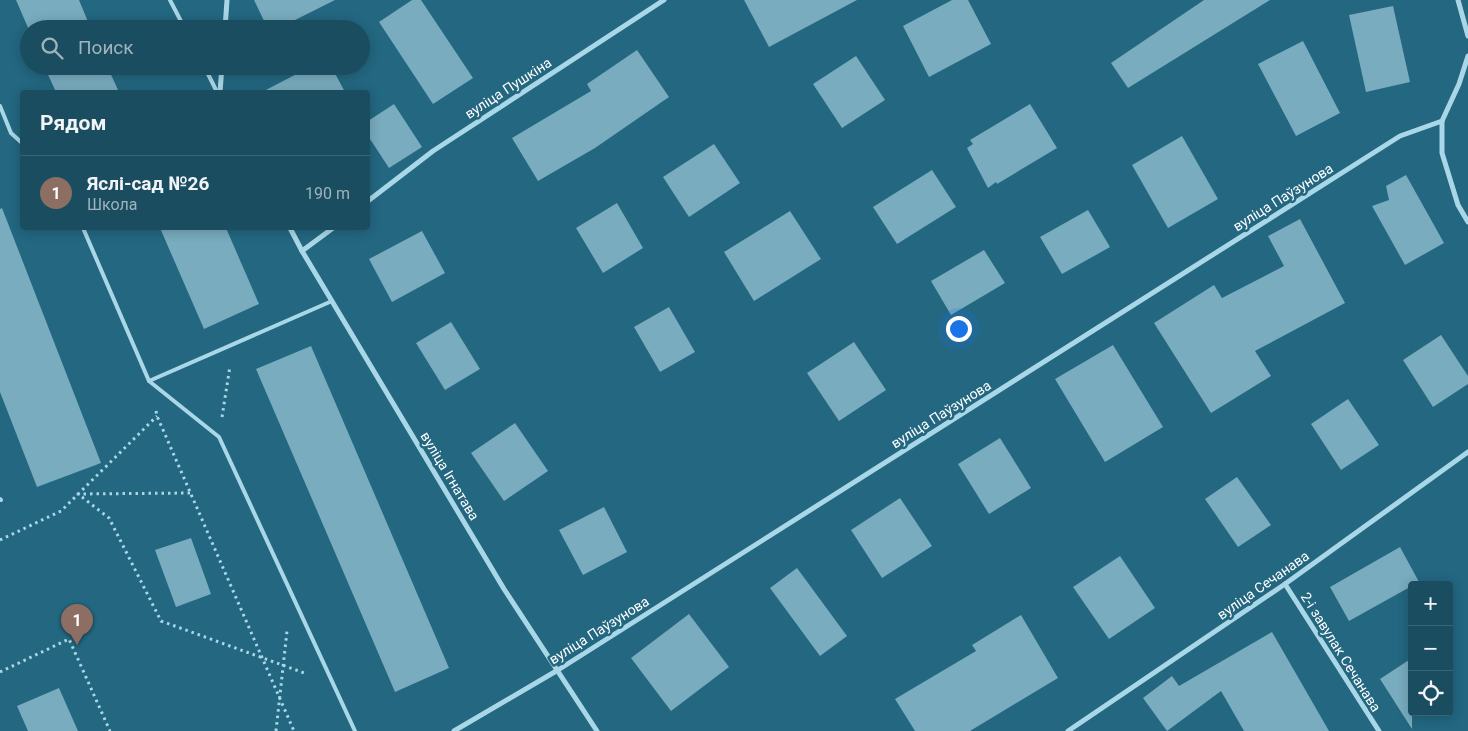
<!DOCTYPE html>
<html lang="ru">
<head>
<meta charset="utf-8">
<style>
	body { margin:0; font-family:Roboto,sans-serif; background:#235466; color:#f1f3f6 }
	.controls { position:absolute; right:15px; bottom:15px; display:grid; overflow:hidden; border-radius:5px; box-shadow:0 2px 12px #0003 }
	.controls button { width:45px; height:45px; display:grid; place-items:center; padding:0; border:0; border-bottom:1px solid #386475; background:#1a4d60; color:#f1f3f6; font:25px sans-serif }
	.you { position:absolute; left:958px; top:328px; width:18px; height:18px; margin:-12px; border:4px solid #fff; border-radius:50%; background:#1a73e8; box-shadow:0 0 0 8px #1a73e833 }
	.badge { display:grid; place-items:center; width:32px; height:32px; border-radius:50%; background:#8abfa5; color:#fff; font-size:16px; font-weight:700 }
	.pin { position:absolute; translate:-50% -41px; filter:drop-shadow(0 1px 2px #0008) }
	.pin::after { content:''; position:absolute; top:26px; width:18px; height:15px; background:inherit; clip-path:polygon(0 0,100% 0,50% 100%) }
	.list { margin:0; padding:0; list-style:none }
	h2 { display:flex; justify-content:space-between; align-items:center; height:65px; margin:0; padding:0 20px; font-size:21px }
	h2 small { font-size:16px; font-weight:400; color:#9fb4bd }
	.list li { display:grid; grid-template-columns:32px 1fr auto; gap:15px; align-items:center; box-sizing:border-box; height:75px; padding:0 20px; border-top:1px solid #386475 }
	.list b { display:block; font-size:19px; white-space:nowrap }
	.list p { margin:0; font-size:16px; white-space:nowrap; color:#9fb4bd }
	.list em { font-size:16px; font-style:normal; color:#9fb4bd }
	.icon { flex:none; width:28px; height:28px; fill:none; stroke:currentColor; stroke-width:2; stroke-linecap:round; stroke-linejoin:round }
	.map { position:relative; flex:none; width:1468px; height:731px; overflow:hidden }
	.search { position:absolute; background:#1a4d60; box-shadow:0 2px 12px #0003; left:20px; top:20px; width:350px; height:55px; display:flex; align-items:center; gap:12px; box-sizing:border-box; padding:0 18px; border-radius:28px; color:#9fb4bd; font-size:19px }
	.panel { position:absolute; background:#1a4d60; box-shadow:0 2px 12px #0003; left:20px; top:90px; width:350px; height:140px; border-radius:5px }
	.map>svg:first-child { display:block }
	.building { fill:#78acbe }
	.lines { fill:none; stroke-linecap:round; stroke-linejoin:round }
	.path { stroke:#a9d7e7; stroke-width:3; stroke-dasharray:2.5 4; stroke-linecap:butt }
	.lane { stroke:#a9d7e7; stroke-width:4 }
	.street { stroke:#a9d7e7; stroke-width:5 }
	.labels { text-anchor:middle; stroke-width:5; stroke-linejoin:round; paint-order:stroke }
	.street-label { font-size:14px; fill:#fff; stroke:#236780 }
</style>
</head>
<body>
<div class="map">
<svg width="1468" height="731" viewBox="0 0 1468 731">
	<rect width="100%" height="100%" fill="#236780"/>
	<g class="building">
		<path d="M16,0H79L91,29H29V30Z"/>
		<path d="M254,0H335L277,29H268Z"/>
		<path d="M412,0H421L473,78L433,104L379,22Z"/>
		<path d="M744,0H857L769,47Z"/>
		<path d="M952,0H968L991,44L929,77L903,26Z"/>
		<path d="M1204,0H1270L1128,88L1111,63Z"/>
		<path d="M1393,6L1410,82L1366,92L1349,15Z"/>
		<path d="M1303,41L1340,113L1296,136L1258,64Z"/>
		<path d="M637,50L669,97L595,148L538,181L512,138L591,91L587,84Z"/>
		<path d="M856,56L885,100L842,128L813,84Z"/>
		<path d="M44,66H107L119,92H56Z"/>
		<path d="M312,66H331L345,92H262Z"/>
		<path d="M394,104L422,147L389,168L368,136V121Z"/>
		<path d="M1030,104L1057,148L997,184L996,182L988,188L967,148L973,144L970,140Z"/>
		<path d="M1182,136L1218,199L1168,228L1132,165Z"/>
		<path d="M714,144L740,183L689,217L663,177Z"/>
		<path d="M932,170L956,207L897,244L873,207Z"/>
		<path d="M1406,175L1444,243L1405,265L1372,206L1389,200L1386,186Z"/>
		<path d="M617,203L643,248L603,273L576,228Z"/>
		<path d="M2,208L101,463L37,487L0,392V209Z"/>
		<path d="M1088,210L1110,247L1062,274L1040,237Z"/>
		<path d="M790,211L821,259L754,301L724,252Z"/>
		<path d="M1300,219L1345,303L1255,351L1271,376L1211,413L1154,323L1214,285L1222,298L1284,266L1268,236Z"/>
		<path d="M160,228H226L259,304L204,329Z"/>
		<path d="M422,231L445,273L392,302L369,259Z"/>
		<path d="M984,250L1005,283L951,315L931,281Z"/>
		<path d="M669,307L695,352L660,372L634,327Z"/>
		<path d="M451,322L480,369L445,390L416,343Z"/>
		<path d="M1441,335L1468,376V384L1433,407L1403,360Z"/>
		<path d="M854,342L886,390L839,421L807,373Z"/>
		<path d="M1113,345L1163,427L1105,462L1055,379Z"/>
		<path d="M311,346L449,668L395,692L256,369Z"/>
		<path d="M1348,399L1379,445L1341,470L1311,424Z"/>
		<path d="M515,423L548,471L504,501L471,453Z"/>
		<path d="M1000,438L1031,488L989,514L958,464Z"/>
		<path d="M1237,477L1271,525L1238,547L1205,499Z"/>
		<path d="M900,498L932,546L882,578L851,530Z"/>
		<path d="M604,507L627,552L583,575L559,530Z"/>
		<path d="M191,538L211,594L176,607L155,550Z"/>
		<path d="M1400,547L1419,582L1349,621L1330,587Z"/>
		<path d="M1120,556L1155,608L1109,639L1073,587Z"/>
		<path d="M797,568L847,636L820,656L770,588Z"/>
		<path d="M689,614L729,667L671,711L631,658Z"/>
		<path d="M1021,615L1058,678L970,731H915L895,699L976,651L972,645Z"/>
		<path d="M1272,632L1329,731H1244L1221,691L1167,731L1143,698L1172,676L1179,686Z"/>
		<path d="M1412,658V729L1380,679Z"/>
		<path d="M59,688L78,731H28L17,706Z"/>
	</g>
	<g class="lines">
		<g class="path">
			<path d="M156,411L157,416L294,731"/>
			<path d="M222,417L230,366"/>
			<path d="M190,493L78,494L109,518L161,621L307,674"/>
			<path d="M0,540L61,511L157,416"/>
			<path d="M0,672L69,639L110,731"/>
			<path d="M276,731L287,631"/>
		</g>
		<g class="lane">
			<path d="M170,0L185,29"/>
			<path d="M204,66L217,92"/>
			<path d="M0,106L11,133L22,143"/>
			<path d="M83,228L149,381L219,437L355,731"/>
			<path d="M149,381L332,301"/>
			<path d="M0,499L1,500"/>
		</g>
		<g class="street">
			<path d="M1458,0L1468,36"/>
			<path d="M225,29L227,0"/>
			<path d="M1468,56L1459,84L1442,121V153L1458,205L1468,222"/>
			<path d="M220,92L222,66"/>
			<path d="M368,201L433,151L664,0"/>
			<path d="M290,228L302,251L504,589L597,731"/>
			<path d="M302,251L333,228"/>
			<path d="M1285,584L1379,731"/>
			<path d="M454,731L558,670L1400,136L1442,121"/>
			<path d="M1068,731L1285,584L1468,452"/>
		</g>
	</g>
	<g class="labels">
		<g class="street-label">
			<text transform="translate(508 88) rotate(-33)" y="5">вуліца Пушкіна</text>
			<text transform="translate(1283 197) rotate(-32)" y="5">вуліца Паўзунова</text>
			<text transform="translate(941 414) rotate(-32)" y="5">вуліца Паўзунова</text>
			<text transform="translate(450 476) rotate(59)" y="5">вуліца Ігнатава</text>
			<text transform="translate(1263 585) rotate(-35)" y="5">вуліца Сечанава</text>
			<text transform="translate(599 630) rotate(-32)" y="5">вуліца Паўзунова</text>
			<text transform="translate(1341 652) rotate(58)" y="5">2-і завулак Сечанава</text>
		</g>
	</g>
</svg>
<div class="controls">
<button>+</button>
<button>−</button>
<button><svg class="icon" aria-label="locate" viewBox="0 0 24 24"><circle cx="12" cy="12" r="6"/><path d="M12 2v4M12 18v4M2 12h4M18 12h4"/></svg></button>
</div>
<div class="you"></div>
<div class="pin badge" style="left:77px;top:645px;background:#8d6e63">1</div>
<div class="search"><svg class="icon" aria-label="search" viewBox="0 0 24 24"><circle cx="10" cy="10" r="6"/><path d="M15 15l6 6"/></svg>Поиск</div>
<section class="panel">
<h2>Рядом<small></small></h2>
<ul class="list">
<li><span class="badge" style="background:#8d6e63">1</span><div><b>Яслі-сад №26</b><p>Школа</p></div><em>190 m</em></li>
</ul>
</section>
</div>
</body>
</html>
